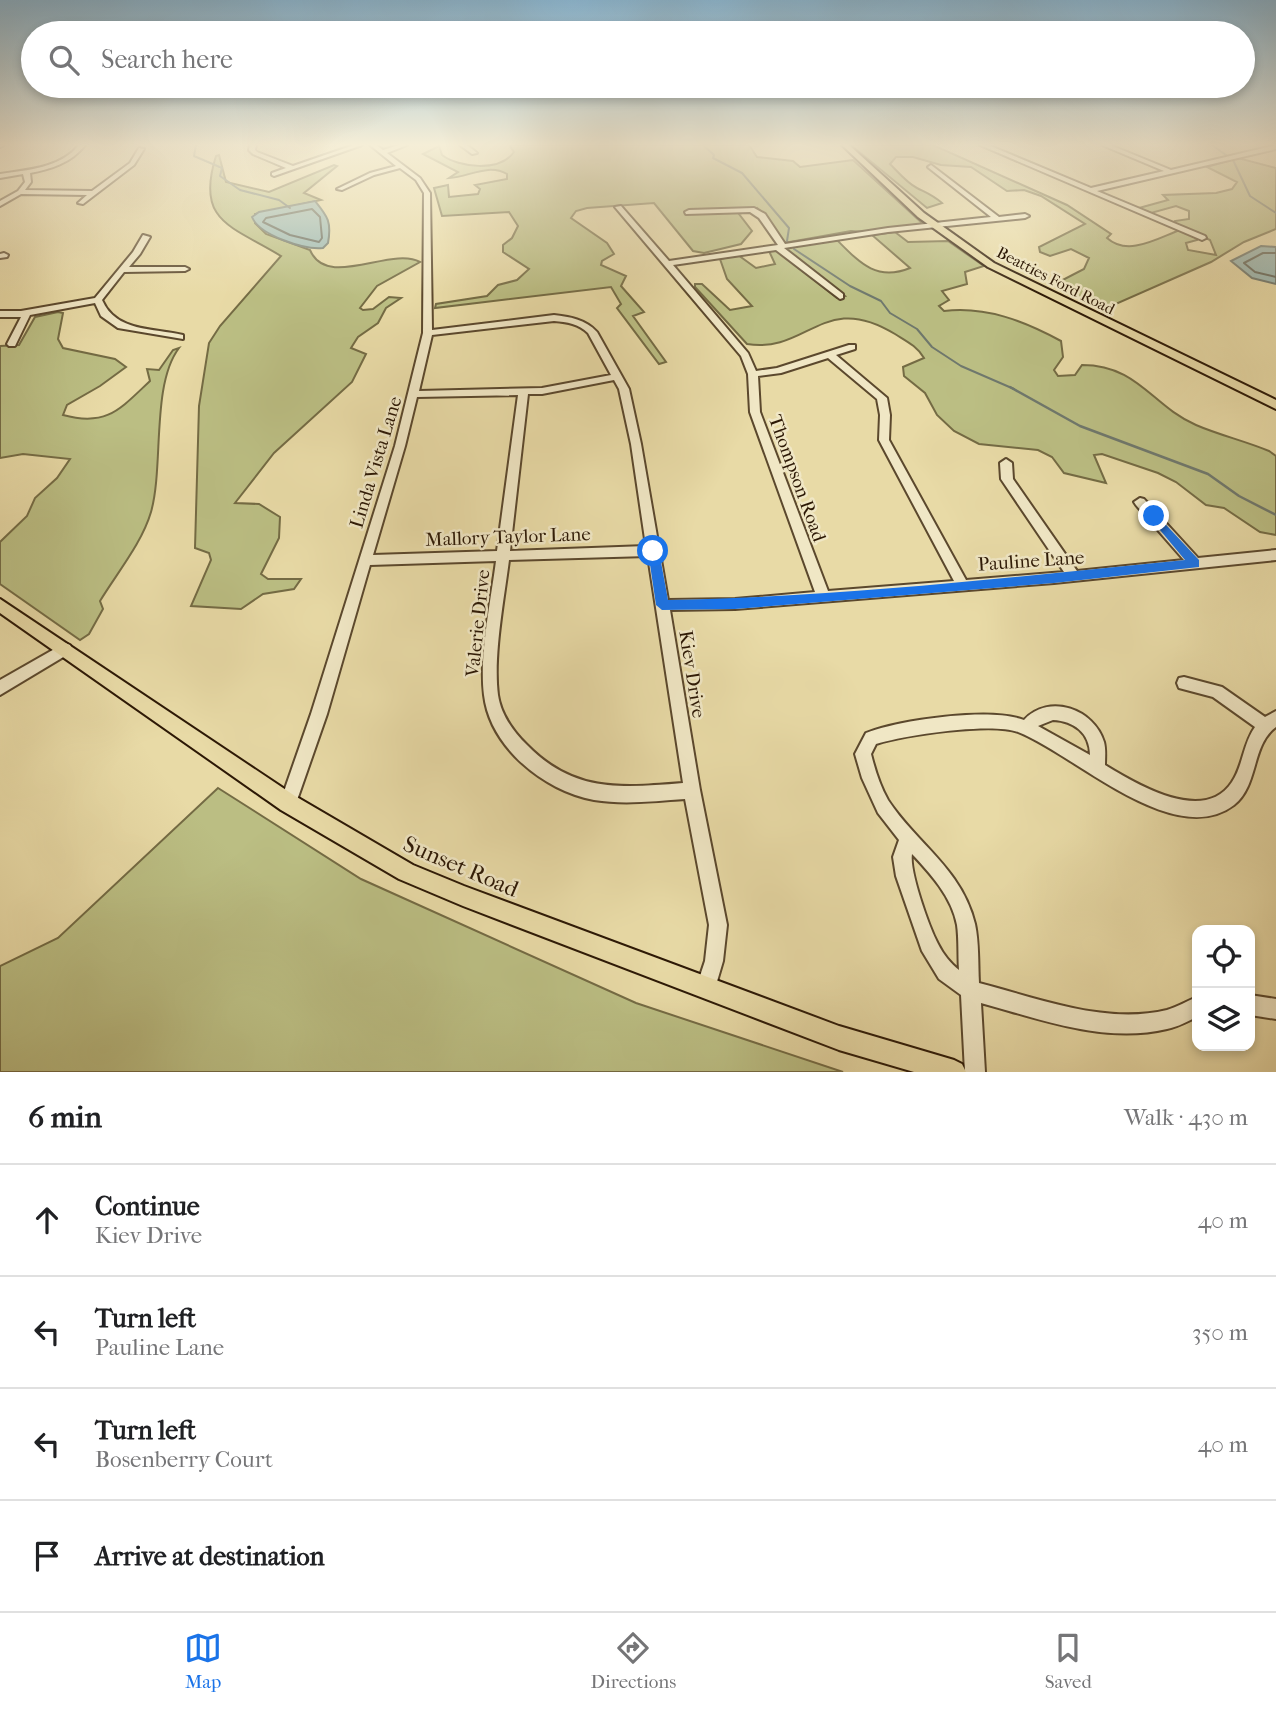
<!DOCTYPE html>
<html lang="en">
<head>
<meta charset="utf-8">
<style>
	body { margin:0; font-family:"IM FELL French Canon",serif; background:#f2f2f2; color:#202124 }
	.controls { position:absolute; right:21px; bottom:21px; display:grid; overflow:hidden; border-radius:14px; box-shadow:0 4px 10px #0003 }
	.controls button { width:63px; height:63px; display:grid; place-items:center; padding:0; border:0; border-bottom:2px solid #e0e0e0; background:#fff; color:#202124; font:35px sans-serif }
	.stop { position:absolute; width:21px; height:21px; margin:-16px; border:5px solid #1a73e8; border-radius:50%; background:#fff }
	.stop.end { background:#1a73e8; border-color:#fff; box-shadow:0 2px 7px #0008 }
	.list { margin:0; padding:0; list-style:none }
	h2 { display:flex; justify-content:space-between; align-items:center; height:91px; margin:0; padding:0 28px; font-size:30px }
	h2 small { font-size:23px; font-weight:400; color:#757577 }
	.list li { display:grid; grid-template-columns:46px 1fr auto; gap:21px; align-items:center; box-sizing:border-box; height:112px; padding:0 28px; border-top:2px solid #e0e0e0 }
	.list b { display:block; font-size:26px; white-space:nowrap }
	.list p { margin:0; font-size:23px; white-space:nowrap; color:#757577 }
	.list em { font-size:23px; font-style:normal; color:#757577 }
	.icon { flex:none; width:38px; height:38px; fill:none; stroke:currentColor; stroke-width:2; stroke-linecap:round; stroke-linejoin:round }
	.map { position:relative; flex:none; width:1276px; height:1072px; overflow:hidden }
	.search { position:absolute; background:#fff; box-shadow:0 4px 10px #0003; left:21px; right:21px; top:21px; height:77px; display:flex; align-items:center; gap:18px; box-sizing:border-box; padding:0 24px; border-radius:38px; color:#757577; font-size:26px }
	.sheet { height:539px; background:#fff }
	nav { display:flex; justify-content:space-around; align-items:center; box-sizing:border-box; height:98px; border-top:2px solid #e0e0e0; background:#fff; font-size:19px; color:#757577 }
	nav a { display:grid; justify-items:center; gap:4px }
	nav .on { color:#1a73e8 }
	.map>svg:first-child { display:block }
	.green { fill:#bbbe83; stroke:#746b44; stroke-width:2 }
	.water { fill:#9bb8b2; stroke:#6f786d; stroke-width:2 }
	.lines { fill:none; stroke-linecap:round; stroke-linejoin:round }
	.shore { stroke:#64685c; stroke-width:2 }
	.stream-far1 { stroke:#6f786d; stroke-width:2 }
	.stream { stroke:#6f786d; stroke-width:2.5 }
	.minor-casing { stroke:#5b482d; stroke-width:4 }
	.major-casing { stroke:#2c1805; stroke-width:4 }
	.minor { fill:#f0e7c5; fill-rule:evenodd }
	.major { fill:#e8daa6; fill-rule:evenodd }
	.route { fill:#1a73e8 }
	.labels { text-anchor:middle; stroke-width:5; stroke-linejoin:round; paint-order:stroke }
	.far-street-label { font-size:16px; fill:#2c1805; stroke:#f0e7c5 }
	.street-label { font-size:19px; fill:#2c1805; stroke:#f0e7c5 }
	.near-street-label { font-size:23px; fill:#2c1805; stroke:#f0e7c5 }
</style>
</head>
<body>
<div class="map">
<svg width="1276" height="1072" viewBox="0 0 1276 1072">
	<rect width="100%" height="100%" fill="#e8daa6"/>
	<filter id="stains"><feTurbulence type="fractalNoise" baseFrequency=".00286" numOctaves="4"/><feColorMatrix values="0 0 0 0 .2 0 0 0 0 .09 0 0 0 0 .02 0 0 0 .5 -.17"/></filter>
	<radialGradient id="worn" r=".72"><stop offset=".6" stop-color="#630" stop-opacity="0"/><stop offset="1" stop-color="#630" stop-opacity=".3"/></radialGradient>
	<g class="green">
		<path d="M509,145H749L757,157L793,161L800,167L853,160L923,224L865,232L851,231L784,243L765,215L757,208L739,214L752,231L741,244L704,253L693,251L654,203L587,208L576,211L571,218L607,243L614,254L602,261L601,265L626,276L621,286L644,312L633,316L666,362L659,364L617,308L621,304L611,287L435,308L436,304L487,296L498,285L517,280L529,269L503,252V245L512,238L518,226L509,212L442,216L434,188L448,185L449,197L478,194L480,189L475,185L507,179V174C488,163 469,177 449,178L458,172L423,154L439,146L442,155C459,168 500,172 514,152Z"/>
		<path d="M851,145H933L1067,205L1111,234L1107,238C1128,257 1158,238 1180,230L1197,238V240L1186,243L1188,250L1216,255L1210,240L1176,224L1175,221L1189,219V211L1176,206L1151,213L1139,208L1168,200L1163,195L1216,193L1232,189L1237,182L1207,167L1238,158L1276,168V229L1244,242L1211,262L1109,307L1095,304L1053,285L1084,269L1089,258L1071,249L1050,256L1040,252L1039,247L1085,224L1041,196L1024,190L1007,191L971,167L941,165L913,157H896L890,164C898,172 907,183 917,188C927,193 933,195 942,203L927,208Z"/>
		<path d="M219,155L226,182L269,192L334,165L337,166L304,193L321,200L255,214V223L266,234L310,250C327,290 391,246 420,262L377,286L360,308L363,310L373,309L389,297L401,298L386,308L378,323L358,337L351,348L366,354L352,382L274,453L235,503L259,504L280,517L279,538L261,574L268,579H301L294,589L263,594L241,609L191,606L211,560L209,553L195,548L199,406L209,343L220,326L281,256C232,226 195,222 216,156Z"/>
		<path d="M895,232L908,242L948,241L984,266L965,272L967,284L942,291L949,300L939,306L944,311C986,306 1024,321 1061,341L1063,357L1054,370L1058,376L1075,375L1082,365C1138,365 1152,406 1196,425C1219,435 1245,441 1269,451L1276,456V535L1260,532L1224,508L1206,505L1176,482L1158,473L1102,454L1094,455L1106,483L1064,473L1052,457L1038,450L979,444L954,431L937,415L925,393L904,376L903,367L924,358C917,346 906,341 895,334C823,290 808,354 747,344L695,287V284H702L730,310L752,306L727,279L720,259L738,255L756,268L775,264L769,251L776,250L837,298L845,296L786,251L788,247L836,239C859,262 876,282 910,268L872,235Z"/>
		<path d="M58,312L63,313L58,339L63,348L115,359L126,367L100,386L67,405L63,415C107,427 120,409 150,381L147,369L159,370L173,350L179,348C151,385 164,466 151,512C142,543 117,573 100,601L103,609L89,634L80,640L0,584V542L27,516L35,498L57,478L70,459L23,454L0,458V346L19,345L35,317Z"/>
		<path d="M218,788L361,879L636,1003L843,1072H0V966L58,938Z"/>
	</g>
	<g class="water">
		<path d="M315,201C327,216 332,221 328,243L323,248C304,250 259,235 252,217L259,212Z"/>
		<path d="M1261,246L1276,247V284L1252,278L1231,261Z"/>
	</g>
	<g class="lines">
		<g class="shore">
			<path d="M312,209L320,217L322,238L319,242L290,235L263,222L266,218Z"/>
			<path d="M1276,253H1263L1244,263L1255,272L1276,277"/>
		</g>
		<g class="stream-far1">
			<path d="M196,145L194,156L222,168L220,176L240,190L279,200L290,208"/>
			<path d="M703,145L714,155L713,158L742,173L789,228L787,241"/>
			<path d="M1212,145L1226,155"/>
			<path d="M1233,160L1250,196L1276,213"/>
			<path d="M794,249L850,286L881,301L890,313L917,329L932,347L961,366L1014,389"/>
		</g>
		<path class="stream" d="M1010,387L1080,426L1208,474L1239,496L1276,515"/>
		<g class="minor-casing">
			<g id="minor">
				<path d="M0,145H4L0,147Z"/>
				<path d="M79,145H85C71,163 51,169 30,173L31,182L25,190L92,191L130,163L139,148L144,149L134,165L83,204L78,203L87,195L21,194L0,206V201L18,191L25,182L23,174L0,178V174C27,170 61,168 79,145Z"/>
				<path d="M250,145H256L255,150L257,152L293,166L354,145H362L274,176L272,175V173L286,168L253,154L249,150Z"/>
				<path d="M370,145H376L383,150L399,145H407L387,153L420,178L430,193L432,330L554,315C570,317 585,319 597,332L629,389L641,444L668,600L735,599L815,592L750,412L748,374L741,356L615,207L621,206L669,261L778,245L759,218L750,212L686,214L685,212L689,210L754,208L765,214L785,244L888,228L991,217L929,168L928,167L931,165L999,217L1025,214L1029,216L1025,218L888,232L784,248L843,294V298L840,299L776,250L673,265L748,353L756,371L777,368L849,345H855V349L836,355L887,398L890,415L889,440L966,580L1064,572L1001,479L1000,463L1006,459L1012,463L1013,479L1077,571L1184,560L1136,505L1134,502L1140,498L1144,499L1198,558L1276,550V560L1054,583L735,609L670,610L700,790L727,925L723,961L713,995L706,998L699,995L696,988L705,961L709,925L685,799C656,801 624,805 594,800C544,791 490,747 484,695C479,656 491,600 496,561L370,565L327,714L296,803L294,809L288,811L282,809L280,803L311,714L395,446L423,333L424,193L416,180L400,168L374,175L342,190L337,189L370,173L396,166ZM554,321C567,322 579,324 588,333L611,375L542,388L419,391L432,335ZM828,358L877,399L880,415L879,440L954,581L828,591L760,412L758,376L781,373ZM614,380L619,389L631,444L646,546L510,551L528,394H542ZM518,395L497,551L373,555L405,446L417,397ZM648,556L683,783C621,788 574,793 527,745C513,731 501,715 498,695C493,656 504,600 509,560Z"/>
				<path d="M460,145H467L477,153L472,154Z"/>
				<path d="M980,145H988L1091,188L1164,171L1102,145H1110L1171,170L1276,145V149L1097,191L1205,236L1206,238L1202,240Z"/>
				<path d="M143,235L150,237L140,254L129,267H185L189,269L185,271L124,272L102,300C116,332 153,328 183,335V339L118,328L101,316L95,303L30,315L15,346H9L7,344L21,317H0V311H21L95,298L133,252Z"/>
				<path d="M4,253L8,255L7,257L0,258V254Z"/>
				<path d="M65,643L70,645L72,649L70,653L0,695V680Z"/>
				<path d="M1184,677L1222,687L1265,717L1276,711V727C1251,745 1259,785 1234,805C1174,851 1073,753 1018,732C991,722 905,735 876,744L871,754C875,770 880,786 888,800C916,843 962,869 975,924C979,942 978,964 979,983C1038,998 1105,1025 1167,1010C1177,1007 1187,1001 1197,997V1017C1188,1021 1178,1027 1167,1029C1105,1044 1040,1019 981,1003L985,1072H965L961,995L939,979L922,951L896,876L893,857L899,840L878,813L862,778L855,754L866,733C900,720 990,707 1024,720C1049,693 1094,709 1104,742C1106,750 1105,757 1105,765C1136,784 1204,825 1232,782C1243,766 1243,744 1255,727L1213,697L1179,688L1177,683L1179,678ZM1053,720C1074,721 1090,733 1090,755L1038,726ZM912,854C930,873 952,897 957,925C959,939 958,955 959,970C951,964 943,954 938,944C929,927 909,871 912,854Z"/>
				<path d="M1250,995L1276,999V1019L1250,1015Z"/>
			</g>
		</g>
		<g class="major-casing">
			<g id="major">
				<path d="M842,145H849L924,213L994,263L1276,400V409L988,267L918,217Z"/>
				<path d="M0,599L295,796L413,865L464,886L839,1026L954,1060L962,1064L966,1072H914L839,1050L463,906L399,879L281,810L0,613Z"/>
			</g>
		</g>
		<use href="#minor" class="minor"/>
		<use href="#major" class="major"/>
	</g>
	<linearGradient id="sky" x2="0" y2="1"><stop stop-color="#89b6d2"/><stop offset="0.49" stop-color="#f5eed7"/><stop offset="1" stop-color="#f5eed7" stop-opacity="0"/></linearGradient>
	<rect width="1276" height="295" fill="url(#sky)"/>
	<path class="route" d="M1154,512L1199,560V567L1054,583L735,609L662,610L656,605L648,551L653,546L659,551L668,600C839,597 1014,577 1185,560L1150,518V513Z"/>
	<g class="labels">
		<g class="far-street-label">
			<text transform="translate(1056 280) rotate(27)" y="6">Beatties Ford Road</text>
		</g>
		<g class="street-label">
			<text transform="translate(375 462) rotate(-73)" y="7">Linda Vista Lane</text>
			<text transform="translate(798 478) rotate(70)" y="7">Thompson Road</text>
			<text transform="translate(508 536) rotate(-2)" y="7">Mallory Taylor Lane</text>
			<text transform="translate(1031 560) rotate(-4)" y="7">Pauline Lane</text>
			<text transform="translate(477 623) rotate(-84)" y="7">Valerie Drive</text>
			<text transform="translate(693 674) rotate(81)" y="7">Kiev Drive</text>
		</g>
		<g class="near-street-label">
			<text transform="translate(461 866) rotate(23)" y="8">Sunset Road</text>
		</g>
	</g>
	<rect width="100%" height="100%" filter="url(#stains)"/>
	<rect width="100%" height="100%" fill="url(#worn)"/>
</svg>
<div class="controls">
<button><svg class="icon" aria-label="locate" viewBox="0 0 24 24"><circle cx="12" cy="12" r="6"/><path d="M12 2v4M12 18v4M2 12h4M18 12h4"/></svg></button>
<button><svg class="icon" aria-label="layers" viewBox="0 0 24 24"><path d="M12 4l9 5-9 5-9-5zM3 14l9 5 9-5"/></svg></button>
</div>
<div class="stop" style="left:653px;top:551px"></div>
<div class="stop end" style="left:1154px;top:516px"></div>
<div class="search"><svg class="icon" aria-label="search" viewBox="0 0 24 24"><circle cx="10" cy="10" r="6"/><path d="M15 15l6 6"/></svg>Search here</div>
</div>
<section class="sheet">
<h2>6 min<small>Walk · 430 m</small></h2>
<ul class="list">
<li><svg class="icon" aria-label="ahead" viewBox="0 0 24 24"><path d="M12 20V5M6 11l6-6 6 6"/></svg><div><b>Continue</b><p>Kiev Drive</p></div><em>40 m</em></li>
<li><svg class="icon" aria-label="left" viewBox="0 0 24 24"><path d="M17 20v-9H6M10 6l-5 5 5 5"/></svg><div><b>Turn left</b><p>Pauline Lane</p></div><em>350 m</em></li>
<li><svg class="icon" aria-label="left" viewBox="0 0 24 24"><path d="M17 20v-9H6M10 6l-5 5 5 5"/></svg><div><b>Turn left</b><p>Bosenberry Court</p></div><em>40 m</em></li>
<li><svg class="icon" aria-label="arrive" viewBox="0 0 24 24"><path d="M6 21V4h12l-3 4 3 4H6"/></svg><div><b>Arrive at destination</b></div></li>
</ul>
</section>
<nav>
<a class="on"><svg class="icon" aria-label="map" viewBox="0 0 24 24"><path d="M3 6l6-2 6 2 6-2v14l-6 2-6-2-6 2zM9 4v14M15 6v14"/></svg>Map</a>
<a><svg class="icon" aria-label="directions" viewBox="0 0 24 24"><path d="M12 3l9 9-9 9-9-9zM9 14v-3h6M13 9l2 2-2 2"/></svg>Directions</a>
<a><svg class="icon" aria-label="saved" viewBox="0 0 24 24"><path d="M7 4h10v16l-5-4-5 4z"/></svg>Saved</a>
</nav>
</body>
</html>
